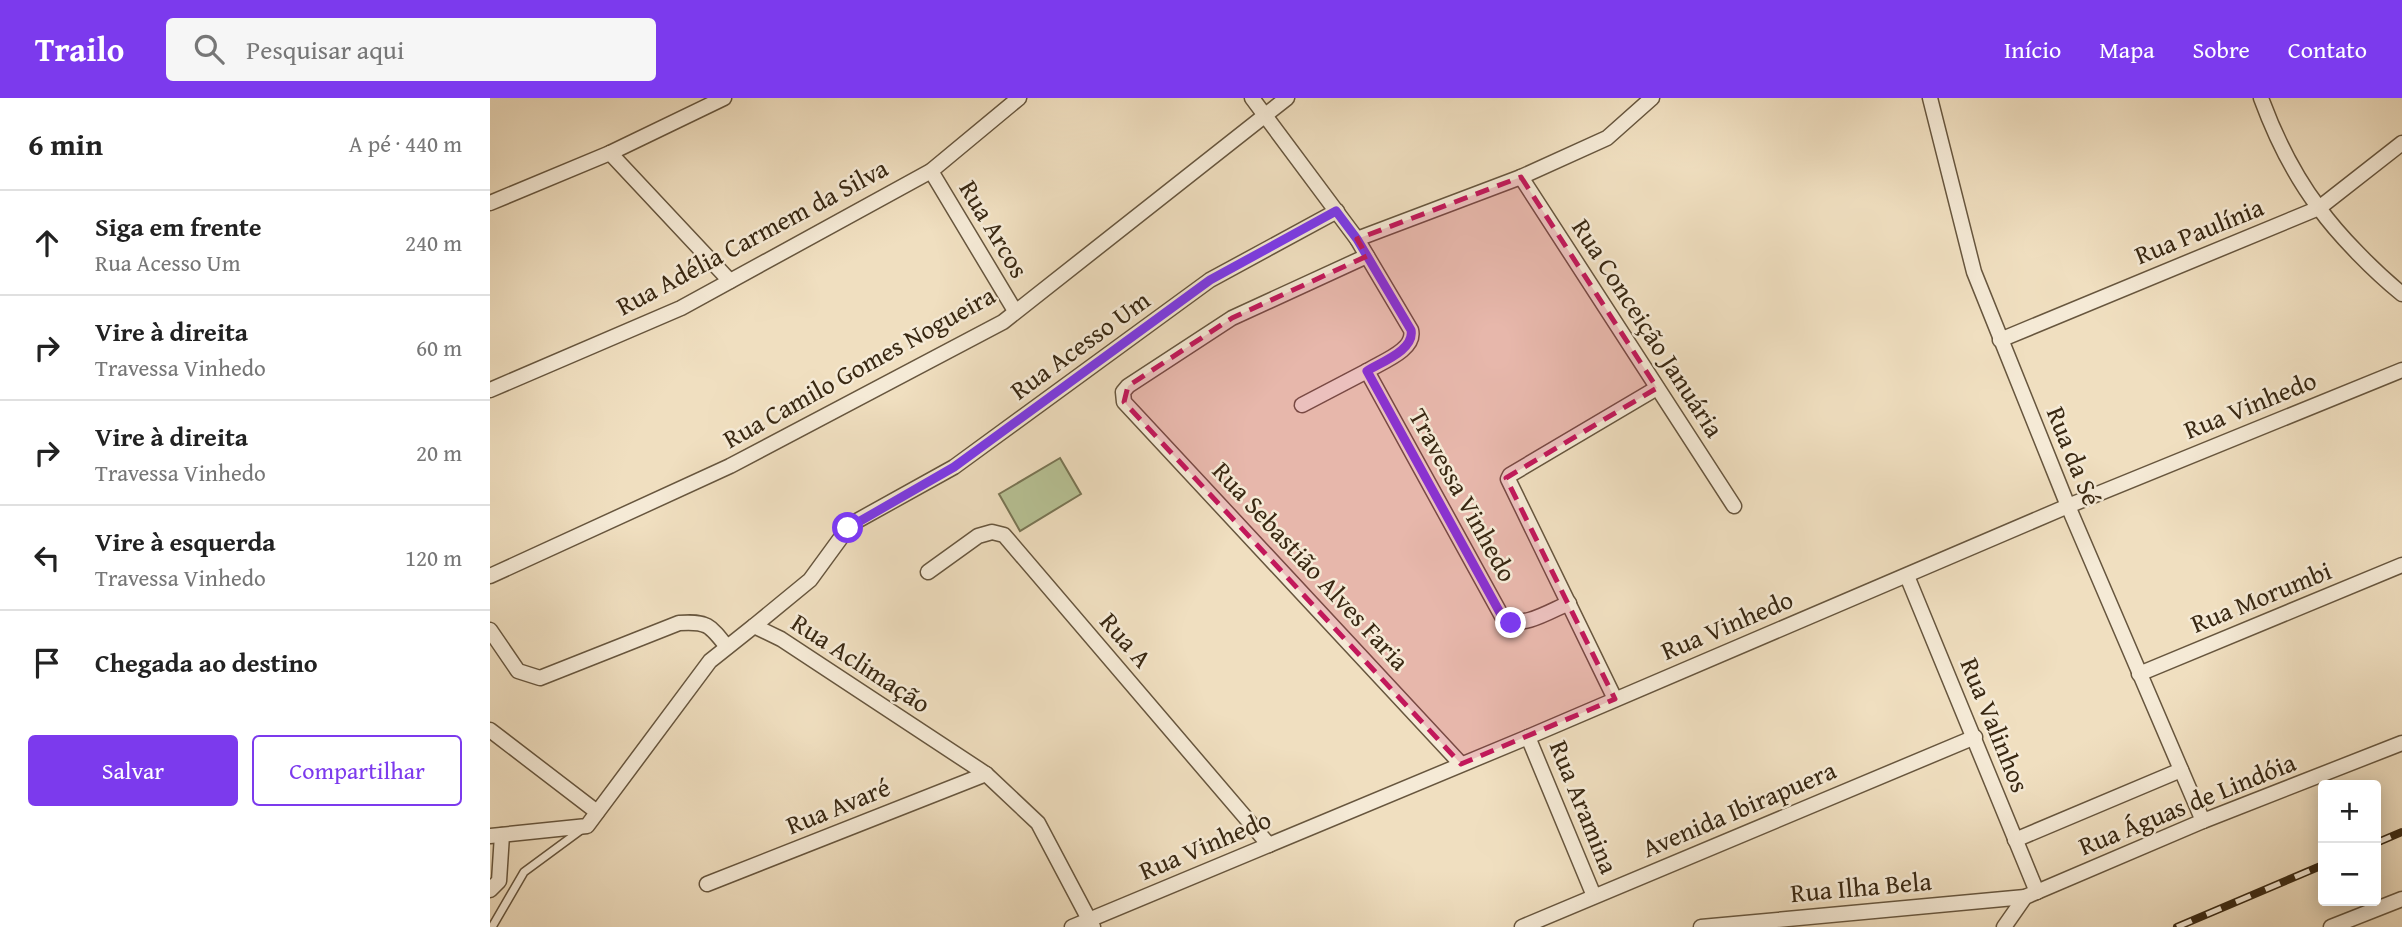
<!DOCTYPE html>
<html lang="pt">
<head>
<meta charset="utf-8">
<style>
	body { margin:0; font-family:"Gentium Book Plus",serif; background:#f6f6f6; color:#222 }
	.controls { position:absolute; right:21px; bottom:21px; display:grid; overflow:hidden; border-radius:7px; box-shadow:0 4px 18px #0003 }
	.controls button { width:63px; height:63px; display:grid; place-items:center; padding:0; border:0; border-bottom:2px solid #e0e0e0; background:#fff; color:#222; font:35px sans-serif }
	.stop { position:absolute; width:21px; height:21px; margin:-16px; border:5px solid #7c3aed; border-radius:50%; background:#fff }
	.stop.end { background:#7c3aed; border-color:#fff; box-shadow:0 2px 7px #0008 }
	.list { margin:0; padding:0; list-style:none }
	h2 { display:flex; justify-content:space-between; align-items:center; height:91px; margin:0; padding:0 28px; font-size:30px }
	h2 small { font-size:23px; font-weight:400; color:#767676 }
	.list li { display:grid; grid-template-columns:46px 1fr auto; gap:21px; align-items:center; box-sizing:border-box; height:105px; padding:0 28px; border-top:2px solid #e0e0e0 }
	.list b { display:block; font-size:26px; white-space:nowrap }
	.list p { margin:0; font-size:23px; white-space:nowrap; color:#767676 }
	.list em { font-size:23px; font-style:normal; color:#767676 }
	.actions { display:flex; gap:14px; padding:21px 28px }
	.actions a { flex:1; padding:16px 0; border:2px solid #7c3aed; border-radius:7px; text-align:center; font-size:24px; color:#7c3aed }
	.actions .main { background:#7c3aed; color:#fff }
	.icon { flex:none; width:38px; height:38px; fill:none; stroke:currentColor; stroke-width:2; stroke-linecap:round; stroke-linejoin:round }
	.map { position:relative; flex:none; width:1912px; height:829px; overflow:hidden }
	header { display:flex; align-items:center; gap:42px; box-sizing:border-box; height:98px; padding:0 35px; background:#7c3aed; color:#fff }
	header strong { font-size:33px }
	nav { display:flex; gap:38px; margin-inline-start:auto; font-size:24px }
	.search { width:490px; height:63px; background:#f6f6f6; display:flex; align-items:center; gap:18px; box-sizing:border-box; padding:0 24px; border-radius:7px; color:#767676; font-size:26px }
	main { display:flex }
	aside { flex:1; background:#fff }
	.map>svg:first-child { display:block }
	.green { fill:#b7c295; stroke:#787554; stroke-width:2 }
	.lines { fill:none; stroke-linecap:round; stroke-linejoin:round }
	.service-casing { stroke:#67563e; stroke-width:10 }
	.minor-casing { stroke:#67563e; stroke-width:17 }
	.service { stroke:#f5ead6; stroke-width:7 }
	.minor { stroke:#f5ead6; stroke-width:14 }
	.rail-casing { stroke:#392812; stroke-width:8 }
	.rail { stroke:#f5ead6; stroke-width:5; stroke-dasharray:16; stroke-linecap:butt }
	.route { stroke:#7c3aed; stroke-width:9 }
	.marked { fill:#c2185b; fill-opacity:0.2; stroke:#c2185b; stroke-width:5; stroke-dasharray:14 9; stroke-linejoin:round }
	.labels { text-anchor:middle; stroke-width:5; stroke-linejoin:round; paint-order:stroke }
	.street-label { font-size:26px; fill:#392812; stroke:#f5ead6 }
</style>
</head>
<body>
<header>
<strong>Trailo</strong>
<div class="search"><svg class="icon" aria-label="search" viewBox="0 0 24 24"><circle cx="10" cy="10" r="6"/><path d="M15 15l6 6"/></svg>Pesquisar aqui</div>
<nav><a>Início</a><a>Mapa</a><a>Sobre</a><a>Contato</a></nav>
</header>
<main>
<aside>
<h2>6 min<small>A pé · 440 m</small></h2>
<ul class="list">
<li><svg class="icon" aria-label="ahead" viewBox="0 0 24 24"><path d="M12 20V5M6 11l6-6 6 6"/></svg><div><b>Siga em frente</b><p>Rua Acesso Um</p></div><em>240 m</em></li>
<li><svg class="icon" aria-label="right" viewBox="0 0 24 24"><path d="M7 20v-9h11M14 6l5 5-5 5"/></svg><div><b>Vire à direita</b><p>Travessa Vinhedo</p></div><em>60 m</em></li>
<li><svg class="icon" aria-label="right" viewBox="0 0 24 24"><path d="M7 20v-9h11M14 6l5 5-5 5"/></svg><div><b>Vire à direita</b><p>Travessa Vinhedo</p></div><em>20 m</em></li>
<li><svg class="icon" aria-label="left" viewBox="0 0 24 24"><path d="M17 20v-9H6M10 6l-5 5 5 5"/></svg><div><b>Vire à esquerda</b><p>Travessa Vinhedo</p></div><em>120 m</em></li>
<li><svg class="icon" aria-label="arrive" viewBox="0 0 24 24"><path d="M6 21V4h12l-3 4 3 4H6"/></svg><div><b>Chegada ao destino</b></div></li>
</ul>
<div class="actions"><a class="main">Salvar</a><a>Compartilhar</a></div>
</aside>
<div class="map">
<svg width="1912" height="829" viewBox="0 0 1912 829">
	<rect width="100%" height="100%" fill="#f0dfc0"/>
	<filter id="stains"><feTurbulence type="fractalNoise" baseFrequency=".00286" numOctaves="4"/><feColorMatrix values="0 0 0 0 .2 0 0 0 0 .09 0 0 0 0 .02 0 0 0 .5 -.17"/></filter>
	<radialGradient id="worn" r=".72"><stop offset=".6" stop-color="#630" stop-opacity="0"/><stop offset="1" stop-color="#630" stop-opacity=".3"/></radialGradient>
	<path class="green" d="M570,360L591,396L530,433L509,396Z"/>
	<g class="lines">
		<g class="service-casing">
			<path id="service" d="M2,829L34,774L91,732"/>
		</g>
		<g class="minor-casing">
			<g id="minor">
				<path d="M762,0L867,141L921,232C926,252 891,264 877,273L1014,522C1034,530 1060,513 1079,505"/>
				<path d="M1440,0L1484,174L1578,408L1713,723"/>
				<path d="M1771,0C1785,38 1804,77 1829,110C1849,138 1885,174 1912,196"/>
				<path d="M120,55L240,183"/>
				<path d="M441,73L525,213"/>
				<path d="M1031,79L1244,408"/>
				<path d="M0,105L120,55L234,0"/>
				<path d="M867,141L1031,79L1117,40L1162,0"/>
				<path d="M877,158L742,220L638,288L633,294L634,304L971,666"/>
				<path d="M1510,242L1829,110L1912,45"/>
				<path d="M0,292L191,210L441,73L529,0"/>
				<path d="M812,307L877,273"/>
				<path d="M438,474L488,438L502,434L514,437L779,747"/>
				<path d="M0,478L240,368L513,224L797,0"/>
				<path d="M1417,478L1547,794"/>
				<path d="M264,528L320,482L358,430L365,424L464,369L720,182L847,113"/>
				<path d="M0,532L28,573L50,580L189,525C217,523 220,527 237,549"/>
				<path d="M1649,576L1912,467"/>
				<path d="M1125,601L1018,381L1020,377L1167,290"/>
				<path d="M0,632L107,714"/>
				<path d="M1038,639L1104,798"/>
				<path d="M0,738L97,728L220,563L264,528L291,541L496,676L548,725L603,829"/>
				<path d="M1525,742L1691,672"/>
				<path d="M217,786L496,676"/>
				<path d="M0,792L9,783L12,737"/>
				<path d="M582,829L1038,639L1578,408L1912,272"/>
				<path d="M1032,829L1485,639"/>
				<path d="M1211,829L1535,799"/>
				<path d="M1514,829L1535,799L1713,723L1912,645"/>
				<path d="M1841,829L1912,801"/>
			</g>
		</g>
		<use href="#service" class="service"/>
		<use href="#minor" class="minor"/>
		<g class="rail-casing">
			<g id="rail">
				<path d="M1886,745L1912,734"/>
				<path d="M1687,829L1833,767"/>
			</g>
		</g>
		<use href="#rail" class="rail"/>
	</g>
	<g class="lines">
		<path class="route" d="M358,430L464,369L720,182L846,113L867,141L921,232C925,252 891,264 877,273L1014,522L1021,525"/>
	</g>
	<path class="marked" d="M1031,79L1167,290L1016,380L1125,601L971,666L634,304L638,288L742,220L877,158L867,141Z"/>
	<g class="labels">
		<g class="street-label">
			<text transform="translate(504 131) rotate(59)" y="9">Rua Arcos</text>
			<text transform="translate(1709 133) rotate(-22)" y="9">Rua Paulínia</text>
			<text transform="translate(262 139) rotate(-28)" y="9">Rua Adélia Carmem da Silva</text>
			<text transform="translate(1158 230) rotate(57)" y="9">Rua Conceição Januária</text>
			<text transform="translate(590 247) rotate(-36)" y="9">Rua Acesso Um</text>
			<text transform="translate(369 269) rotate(-29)" y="9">Rua Camilo Gomes Nogueira</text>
			<text transform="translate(1760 307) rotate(-22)" y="9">Rua Vinhedo</text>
			<text transform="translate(1584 358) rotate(68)" y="9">Rua da Sé</text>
			<text transform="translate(973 397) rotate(61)" y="9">Travessa Vinhedo</text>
			<text transform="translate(821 468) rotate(47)" y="9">Rua Sebastião Alves Faria</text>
			<text transform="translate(1771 499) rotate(-22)" y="9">Rua Morumbi</text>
			<text transform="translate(1237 527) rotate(-23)" y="9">Rua Vinhedo</text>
			<text transform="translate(636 542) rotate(49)" y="9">Rua A</text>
			<text transform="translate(371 565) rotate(33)" y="9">Rua Aclimação</text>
			<text transform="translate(1505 627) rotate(68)" y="9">Rua Valinhos</text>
			<text transform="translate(1697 706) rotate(-22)" y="9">Rua Águas de Lindóia</text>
			<text transform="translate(348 708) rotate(-22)" y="9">Rua Avaré</text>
			<text transform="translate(1094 709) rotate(68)" y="9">Rua Aramina</text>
			<text transform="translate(1249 711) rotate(-23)" y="9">Avenida Ibirapuera</text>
			<text transform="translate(715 747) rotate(-23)" y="9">Rua Vinhedo</text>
			<text transform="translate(1371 789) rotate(-5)" y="9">Rua Ilha Bela</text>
		</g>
	</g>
	<rect width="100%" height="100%" filter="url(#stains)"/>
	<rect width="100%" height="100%" fill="url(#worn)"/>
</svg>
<div class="controls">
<button>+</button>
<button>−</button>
</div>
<div class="stop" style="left:358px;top:430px"></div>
<div class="stop end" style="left:1021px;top:525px"></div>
</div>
</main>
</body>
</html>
